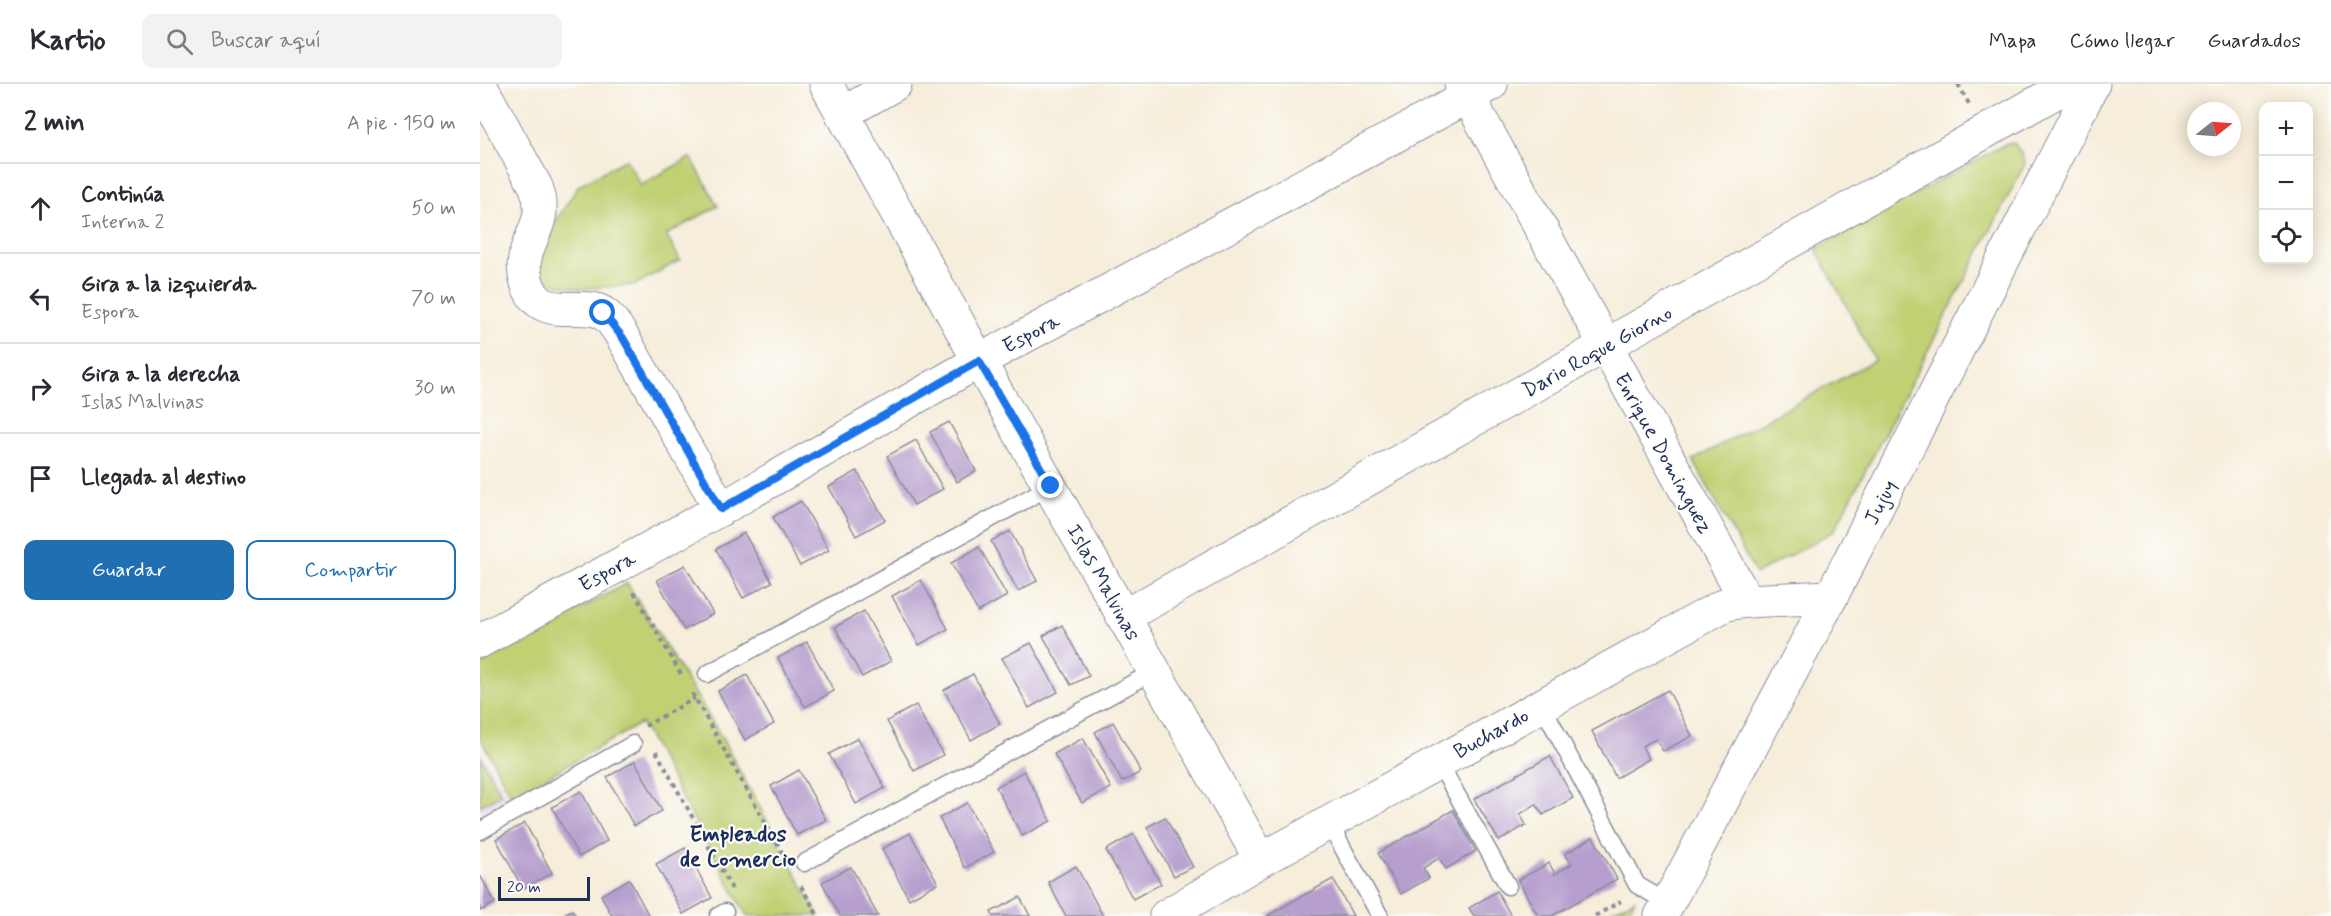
<!DOCTYPE html>
<html lang="es">
<head>
<meta charset="utf-8">
<style>
	body { margin:0; font-family:Mynerve,sans-serif; background:#f2f2f3; color:#2b2b33 }
	.controls { position:absolute; right:18px; top:18px; display:grid; overflow:hidden; border-radius:12px; box-shadow:0 3px 15px #0003 }
	.controls button { width:54px; height:54px; display:grid; place-items:center; padding:0; border:0; border-bottom:2px solid #e1e1e2; background:#fff; color:#2b2b33; font:30px sans-serif }
	.compass { position:absolute; left:1707px; top:18px; width:54px; height:54px; border-radius:50%; background:#fff; box-shadow:0 3px 15px #0003; rotate:73deg }
	.scale { position:absolute; left:18px; bottom:15px; width:92px; box-sizing:border-box; padding-left:6px; border:3px solid #1b2f5e; border-top:0; font-size:16px; line-height:21px; white-space:nowrap; color:#1b2f5e; -webkit-text-stroke:4px #fdfcf7; paint-order:stroke }
	.stop { position:absolute; width:18px; height:18px; margin:-14px; border:4px solid #1a73e8; border-radius:50%; background:#fff }
	.stop.end { background:#1a73e8; border-color:#fff; box-shadow:0 2px 6px #0008 }
	.list { margin:0; padding:0; list-style:none }
	h2 { display:flex; justify-content:space-between; align-items:center; height:78px; margin:0; padding:0 24px; font-size:26px }
	h2 small { font-size:20px; font-weight:400; color:#7c7c81 }
	.list li { display:grid; grid-template-columns:39px 1fr auto; gap:18px; align-items:center; box-sizing:border-box; height:90px; padding:0 24px; border-top:2px solid #e1e1e2 }
	.list b { display:block; font-size:22px; white-space:nowrap }
	.list p { margin:0; font-size:20px; white-space:nowrap; color:#7c7c81 }
	.list em { font-size:20px; font-style:normal; color:#7c7c81 }
	.actions { display:flex; gap:12px; padding:18px 24px }
	.actions a { flex:1; padding:14px 0; border:2px solid #1f6fb2; border-radius:12px; text-align:center; font-size:21px; color:#1f6fb2 }
	.actions .main { background:#1f6fb2; color:#fff }
	.icon { flex:none; width:33px; height:33px; fill:none; stroke:currentColor; stroke-width:2; stroke-linecap:round; stroke-linejoin:round }
	.map { position:relative; flex:none; width:1851px; height:832px; overflow:hidden }
	header { display:flex; align-items:center; gap:36px; box-sizing:border-box; height:84px; padding:0 30px; background:#fff; border-bottom:2px solid #e1e1e2 }
	header strong { font-size:28px }
	nav { display:flex; gap:33px; margin-inline-start:auto; font-size:21px }
	.search { width:420px; height:54px; background:#f2f2f3; display:flex; align-items:center; gap:15px; box-sizing:border-box; padding:0 21px; border-radius:12px; color:#7c7c81; font-size:22px }
	main { display:flex }
	aside { flex:1; background:#fff }
	.map>svg:first-child { display:block }
	.built { fill:#e8d2ee }
	.green { fill:#c0d073; stroke:#6e8068; stroke-width:1.5 }
	.building { fill:#b69ece }
	.lines { fill:none; stroke-linecap:round; stroke-linejoin:round }
	.service-casing { stroke:#888e9c; stroke-width:19 }
	.minor-casing { stroke:#888e9c; stroke-width:35 }
	.path { stroke:#888e9c; stroke-width:4; stroke-dasharray:4.5 4.5; stroke-linecap:butt }
	.service { stroke:#fff; stroke-width:16 }
	.minor { stroke:#fff; stroke-width:33 }
	.route { stroke:#1a73e8; stroke-width:8 }
	.labels { text-anchor:middle; stroke-width:4.5; stroke-linejoin:round; paint-order:stroke }
	.street-label { font-size:21px; fill:#1b2f5e; stroke:#fdfcf7 }
	.neighbourhood-label { font-size:22px; font-weight:bold; fill:#1b2f5e; stroke:#fdfcf7 }
</style>
</head>
<body>
<header>
<strong>Kartio</strong>
<div class="search"><svg class="icon" aria-label="search" viewBox="0 0 24 24"><circle cx="10" cy="10" r="6"/><path d="M15 15l6 6"/></svg>Buscar aquí</div>
<nav><a>Mapa</a><a>Cómo llegar</a><a>Guardados</a></nav>
</header>
<main>
<aside>
<h2>2 min<small>A pie · 150 m</small></h2>
<ul class="list">
<li><svg class="icon" aria-label="ahead" viewBox="0 0 24 24"><path d="M12 20V5M6 11l6-6 6 6"/></svg><div><b>Continúa</b><p>Interna 2</p></div><em>50 m</em></li>
<li><svg class="icon" aria-label="left" viewBox="0 0 24 24"><path d="M17 20v-9H6M10 6l-5 5 5 5"/></svg><div><b>Gira a la izquierda</b><p>Espora</p></div><em>70 m</em></li>
<li><svg class="icon" aria-label="right" viewBox="0 0 24 24"><path d="M7 20v-9h11M14 6l5 5-5 5"/></svg><div><b>Gira a la derecha</b><p>Islas Malvinas</p></div><em>30 m</em></li>
<li><svg class="icon" aria-label="arrive" viewBox="0 0 24 24"><path d="M6 21V4h12l-3 4 3 4H6"/></svg><div><b>Llegada al destino</b></div></li>
</ul>
<div class="actions"><a class="main">Guardar</a><a>Compartir</a></div>
</aside>
<div class="map">
<svg width="1851" height="832" viewBox="0 0 1851 832">
	<rect width="100%" height="100%" fill="#fdfcf7"/>
	<filter id="ink" filterUnits="userSpaceOnUse"><feTurbulence type="fractalNoise" baseFrequency=".0167" numOctaves="2"/><feDisplacementMap in="SourceGraphic" scale="12" xChannelSelector="R" yChannelSelector="G"/><feConvolveMatrix kernelMatrix="1 2 1 2 8 2 1 2 1" color-interpolation-filters="sRGB"/></filter>
	<filter id="wash" filterUnits="userSpaceOnUse"><feTurbulence type="fractalNoise" baseFrequency=".008" numOctaves="4" result="noise"/><feDisplacementMap in="SourceGraphic" scale="24" xChannelSelector="R" yChannelSelector="G"/><feGaussianBlur stdDeviation="1.35" result="paint"/><feColorMatrix in="noise" values="0 0 0 0 0 0 0 0 0 0 0 0 0 0 0 0 0 1.4 0 .05"/><feComposite in="paint" operator="in"/></filter>
	<g filter="url(#wash)">
		<rect width="100%" height="100%" fill="#f6edda"/>
		<path class="built" d="M0,665L27,714L0,729Z"/>
		<g class="green">
			<path d="M1527,59H1534L1542,70L1545,80L1354,447L1276,490L1213,376L1395,276L1336,165Z"/>
			<path d="M211,73L238,122L186,151L200,176L155,201L100,205L75,200L63,192L58,174L68,149L99,101L146,75L161,101Z"/>
			<path d="M147,499L238,647L339,832H267L161,639L32,713L0,653V581Z"/>
			<path d="M0,672L21,710L0,722Z"/>
			<path d="M1155,815L1147,832H1122Z"/>
		</g>
		<g id="blocks">
			<g class="building">
				<path d="M469,338L496,387L477,398L450,348Z"/>
				<path d="M436,356L463,405L434,421L407,372Z"/>
				<path d="M377,387L405,436L376,452L349,403Z"/>
				<path d="M321,417L349,466L320,482L293,433Z"/>
				<path d="M530,447L557,497L538,507L511,457Z"/>
				<path d="M264,449L292,498L263,514L236,465Z"/>
				<path d="M499,463L527,512L498,528L471,479Z"/>
				<path d="M205,481L233,530L204,546L177,496Z"/>
				<path d="M441,496L468,545L439,561L412,512Z"/>
				<path d="M384,527L411,577L382,593L355,543Z"/>
				<path d="M582,541L609,592L591,601L563,552Z"/>
				<path d="M327,558L354,607L325,623L298,574Z"/>
				<path d="M551,559L578,608L549,624L522,574Z"/>
				<path d="M493,590L520,640L491,656L464,606Z"/>
				<path d="M267,591L294,640L265,656L238,607Z"/>
				<path d="M1188,606L1212,652L1183,667L1176,655L1162,662L1169,675L1136,694L1112,647Z"/>
				<path d="M436,621L463,671L434,687L407,637Z"/>
				<path d="M633,638L661,688L642,698L615,648Z"/>
				<path d="M378,654L405,704L376,720L349,670Z"/>
				<path d="M603,654L631,704L602,719L574,670Z"/>
				<path d="M1070,672L1093,714L1063,731L1056,720L1040,730L1046,741L1019,757L994,715Z"/>
				<path d="M155,677L182,727L154,742L127,693Z"/>
				<path d="M319,686L346,736L317,751L291,702Z"/>
				<path d="M544,687L571,737L542,752L516,703Z"/>
				<path d="M101,707L127,757L99,773L72,723Z"/>
				<path d="M487,719L514,768L485,784L459,734Z"/>
				<path d="M973,726L996,767L966,785L959,774L943,784L949,794L921,810L898,769Z"/>
				<path d="M685,733L713,783L694,792L667,743Z"/>
				<path d="M45,739L72,789L43,805L16,755Z"/>
				<path d="M430,749L458,799L429,815L402,765Z"/>
				<path d="M654,750L681,800L653,815L626,766Z"/>
				<path d="M1113,753L1137,795L1072,832H1058L1038,796L1069,779L1075,790L1092,780L1085,770Z"/>
				<path d="M205,764L232,814L203,830L176,780Z"/>
				<path d="M596,782L623,832H586L568,798Z"/>
				<path d="M371,783L398,832H360L342,798Z"/>
				<path d="M0,791L15,819L0,827Z"/>
				<path d="M149,795L169,832H132L121,811Z"/>
				<path d="M853,795L873,832H787L815,816Z"/>
				<path d="M1017,807L1031,832H994L989,824Z"/>
				<path d="M540,813L550,832H513L511,828Z"/>
				<path d="M92,826L96,832H81Z"/>
			</g>
		</g>
	</g>
	<g filter="url(#ink)">
		<use href="#blocks" fill-opacity="0" stroke="#888e9c" stroke-width="1.5"/>
		<g class="lines">
			<g class="service-casing">
				<g id="service">
					<path d="M227,590L571,402"/>
					<path d="M1062,621L1157,801L1188,819"/>
					<path d="M959,679L1028,802"/>
					<path d="M849,739L900,832"/>
					<path d="M0,747L153,660"/>
					<path d="M324,779L673,588"/>
					<path d="M238,832L245,828"/>
				</g>
			</g>
			<g class="minor-casing">
				<g id="minor">
					<path d="M346,0L499,277L781,776"/>
					<path d="M981,0L1267,517"/>
					<path d="M0,1L56,103C72,143 36,159 46,195C58,242 100,215 123,229C132,235 138,246 143,254L241,425"/>
					<path d="M362,30L415,0"/>
					<path d="M643,533L1590,0"/>
					<path d="M0,557L241,425L499,277L1011,0"/>
					<path d="M686,832L781,776L1246,520L1267,517L1351,513"/>
					<path d="M1181,832L1351,513L1613,0"/>
				</g>
			</g>
			<g class="path">
				<path d="M1478,0L1489,20"/>
				<path d="M154,508L202,592"/>
				<path d="M212,609L303,770"/>
				<path d="M165,642L215,614"/>
				<path d="M176,667L252,805"/>
				<path d="M321,802L338,832"/>
				<path d="M1115,832L1141,817"/>
			</g>
			<use href="#service" class="service"/>
			<use href="#minor" class="minor"/>
		</g>
	</g>
	<g class="lines" filter="url(#ink)">
		<path class="route" d="M123,229L143,254L241,425L499,277L571,402"/>
	</g>
	<g class="labels">
		<g class="street-label">
			<text transform="translate(551 249) rotate(-28)" y="7">Espora</text>
			<text transform="translate(1117 267) rotate(-29)" y="7">Dario Roque Giorno</text>
			<text transform="translate(1184 369) rotate(61)" y="7">Enrique Dominguez</text>
			<text transform="translate(1400 418) rotate(-63)" y="7">Jujuy</text>
			<text transform="translate(127 487) rotate(-29)" y="7">Espora</text>
			<text transform="translate(624 498) rotate(61)" y="7">Islas Malvinas</text>
			<text transform="translate(1011 649) rotate(-29)" y="7">Buchardo</text>
		</g>
		<g class="neighbourhood-label">
			<text x="258" y="757">Empleados<tspan x="258" dy="25">de Comercio</tspan></text>
		</g>
	</g>
</svg>
<div class="controls">
<button>+</button>
<button>−</button>
<button><svg class="icon" aria-label="locate" viewBox="0 0 24 24"><circle cx="12" cy="12" r="6"/><path d="M12 2v4M12 18v4M2 12h4M18 12h4"/></svg></button>
</div>
<svg class="compass" viewBox="-18 -18 36 36"><path d="M0-13l5 13h-10z" fill="#e53935"/><path d="M0 13l5-13h-10z" fill="#7c7c81"/></svg>
<div class="scale">20 m</div>
<div class="stop" style="left:123px;top:229px"></div>
<div class="stop end" style="left:571px;top:402px"></div>
</div>
</main>
</body>
</html>
